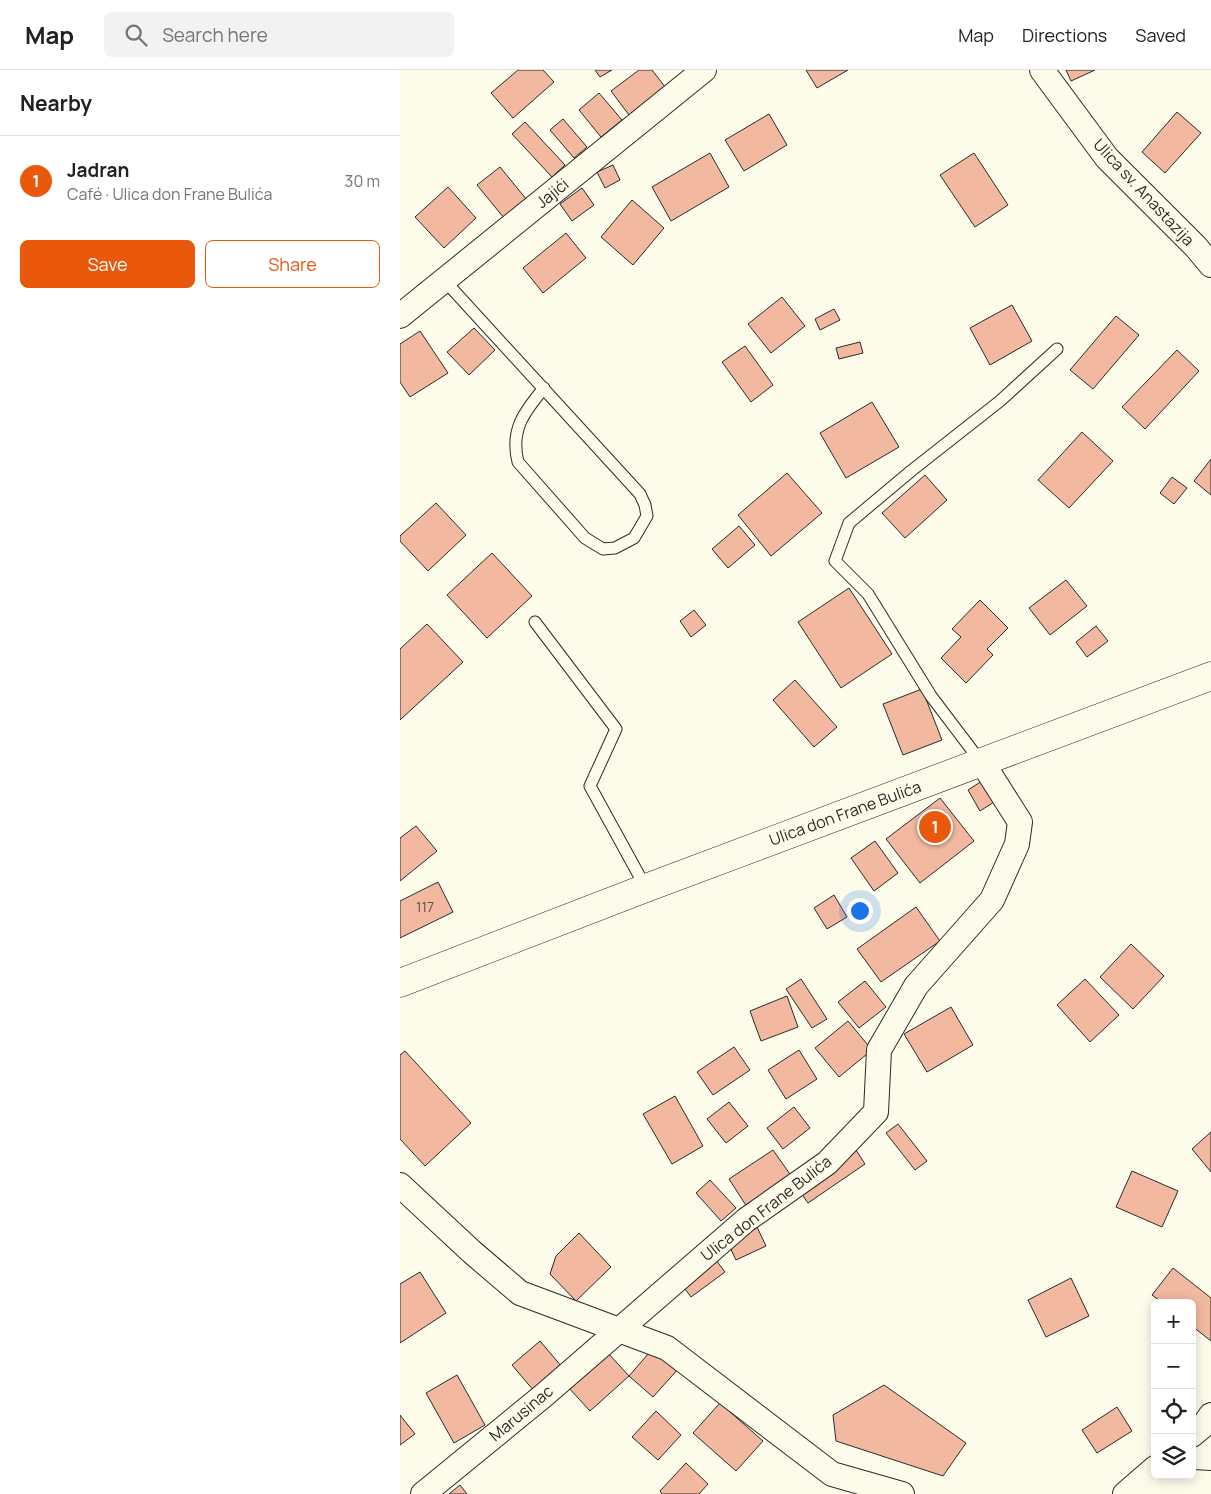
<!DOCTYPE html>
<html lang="en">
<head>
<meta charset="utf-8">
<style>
	body { margin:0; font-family:Manrope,sans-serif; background:#f2f2f2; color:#202124 }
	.controls { position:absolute; right:15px; bottom:15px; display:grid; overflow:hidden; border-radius:8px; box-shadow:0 2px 12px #0003 }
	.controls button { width:45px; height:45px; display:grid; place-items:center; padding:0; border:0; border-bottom:1px solid #e0e0e0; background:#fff; color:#202124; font:25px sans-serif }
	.you { position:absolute; left:459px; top:840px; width:18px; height:18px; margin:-12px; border:4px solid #fff; border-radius:50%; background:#1a73e8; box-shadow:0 0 0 8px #1a73e833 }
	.badge { display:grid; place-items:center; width:32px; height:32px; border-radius:50%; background:#ea580c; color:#fff; font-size:16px; font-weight:700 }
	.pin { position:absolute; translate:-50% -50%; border:2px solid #fff; box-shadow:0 1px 5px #0006 }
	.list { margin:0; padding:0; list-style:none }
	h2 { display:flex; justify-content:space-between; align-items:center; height:65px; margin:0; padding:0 20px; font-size:21px }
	h2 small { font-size:16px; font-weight:400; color:#757577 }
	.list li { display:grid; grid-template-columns:32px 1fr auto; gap:15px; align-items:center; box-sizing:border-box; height:90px; padding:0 20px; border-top:1px solid #e0e0e0 }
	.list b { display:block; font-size:19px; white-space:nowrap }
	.list p { margin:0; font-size:16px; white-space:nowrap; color:#757577 }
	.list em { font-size:16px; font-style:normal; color:#757577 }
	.actions { display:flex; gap:10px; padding:15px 20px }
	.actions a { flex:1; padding:11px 0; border:1px solid #ea580c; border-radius:8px; text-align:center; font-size:18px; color:#ea580c }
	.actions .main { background:#ea580c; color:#fff }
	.icon { flex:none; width:28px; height:28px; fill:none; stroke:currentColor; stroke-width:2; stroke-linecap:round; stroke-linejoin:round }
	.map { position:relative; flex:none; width:811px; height:1424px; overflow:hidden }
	header { display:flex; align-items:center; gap:30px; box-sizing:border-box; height:70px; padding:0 25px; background:#fff; border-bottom:1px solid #e0e0e0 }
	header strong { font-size:24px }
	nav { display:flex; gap:28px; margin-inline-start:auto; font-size:18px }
	.search { width:350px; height:45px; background:#f2f2f2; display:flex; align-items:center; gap:12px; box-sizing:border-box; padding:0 18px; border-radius:8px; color:#757577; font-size:19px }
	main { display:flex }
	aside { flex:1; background:#fff }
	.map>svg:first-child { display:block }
	.building { fill:#f2b8a0; stroke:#2b2b2b }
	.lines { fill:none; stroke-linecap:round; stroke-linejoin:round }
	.lane-casing { stroke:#2b2b2b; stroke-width:13 }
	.street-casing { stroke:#2b2b2b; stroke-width:26 }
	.secondary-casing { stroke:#2b2b2b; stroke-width:29 }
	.lane { stroke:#fdfbea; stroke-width:11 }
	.street { stroke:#fdfbea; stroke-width:24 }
	.secondary { stroke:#fdfbea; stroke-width:28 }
	.labels { text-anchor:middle; stroke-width:4; stroke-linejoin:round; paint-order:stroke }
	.number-label { font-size:14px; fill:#5d4e48 }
	.street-label { font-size:16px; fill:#2b2b2b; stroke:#fdfbea }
</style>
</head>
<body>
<header>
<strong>Map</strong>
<div class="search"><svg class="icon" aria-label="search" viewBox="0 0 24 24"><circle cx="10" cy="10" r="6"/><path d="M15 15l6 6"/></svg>Search here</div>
<nav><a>Map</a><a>Directions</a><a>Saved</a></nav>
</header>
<main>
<aside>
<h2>Nearby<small></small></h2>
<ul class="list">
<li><span class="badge">1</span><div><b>Jadran</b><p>Café · Ulica don Frane Bulića</p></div><em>30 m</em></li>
</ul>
<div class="actions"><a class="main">Save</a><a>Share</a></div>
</aside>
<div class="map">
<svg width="811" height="1424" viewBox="0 0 811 1424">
	<rect width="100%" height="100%" fill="#fdfbea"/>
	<g class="building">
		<path d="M118,0H143L154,12L113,48L91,23Z"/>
		<path d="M195,0H212L200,7Z"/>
		<path d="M239,0H252L266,18L229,45L211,21Z"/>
		<path d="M406,0H448L417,18Z"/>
		<path d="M666,0H695L671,11Z"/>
		<path d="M199,23L222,50L201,67L179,40Z"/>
		<path d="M777,42L801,63L765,103L742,82Z"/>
		<path d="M369,44L387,75L344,101L325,70Z"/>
		<path d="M163,49L187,77L174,88L150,60Z"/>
		<path d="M125,52L165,95L152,107L112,64Z"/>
		<path d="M310,83L329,117L271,151L252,117Z"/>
		<path d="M574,83L608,135L575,157L540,105Z"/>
		<path d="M213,95L220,110L205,118L197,102Z"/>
		<path d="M100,97L127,130L104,148L77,115Z"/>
		<path d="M48,117L76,148L44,178L15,147Z"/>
		<path d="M182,118L194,135L172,151L160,134Z"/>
		<path d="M232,130L264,158L233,195L201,167Z"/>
		<path d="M166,163L186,188L143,223L123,198Z"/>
		<path d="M382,227L405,256L371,283L348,254Z"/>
		<path d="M612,235L632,271L590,295L570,258Z"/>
		<path d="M434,239L440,250L420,260L415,249Z"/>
		<path d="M716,246L739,265L693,319L670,300Z"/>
		<path d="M74,258L95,280L69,305L47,282Z"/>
		<path d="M20,261L48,303L10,327L0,312V274Z"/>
		<path d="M460,272L463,283L439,289L436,278Z"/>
		<path d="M345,276L373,315L351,332L322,292Z"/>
		<path d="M777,280L799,301L745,359L722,337Z"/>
		<path d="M472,332L499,377L446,408L420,363Z"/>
		<path d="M682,362L713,391L669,438L638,410Z"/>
		<path d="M811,389V425L794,411Z"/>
		<path d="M387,403L422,443L371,486L338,445Z"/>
		<path d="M525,405L547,430L505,468L482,443Z"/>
		<path d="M772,407L787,418L774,434L760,423Z"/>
		<path d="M36,433L66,465L28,501L0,471V466Z"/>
		<path d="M339,456L355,475L328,498L312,479Z"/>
		<path d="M92,483L132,526L87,568L47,525Z"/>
		<path d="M666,510L687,536L650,565L629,538Z"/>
		<path d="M449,518L492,584L441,618L398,552Z"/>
		<path d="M580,530L608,558L587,579L593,585L566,613L541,588L561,567L552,559Z"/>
		<path d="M294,540L306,555L291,567L280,551Z"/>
		<path d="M27,554L63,592L0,650V579Z"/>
		<path d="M696,556L708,571L687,587L676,572Z"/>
		<path d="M395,610L437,657L414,677L373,630Z"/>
		<path d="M522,619L542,670L503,685L483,634Z"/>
		<path d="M585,709L597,730L580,741L568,720Z"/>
		<path d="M540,728L574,771L520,813L486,769Z"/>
		<path d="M16,756L37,781L0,811V768Z"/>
		<path d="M475,771L498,803L474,821L451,788Z"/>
		<path d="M38,812L53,842L0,868V831Z"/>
		<path d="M434,825L447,847L427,859L414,838Z"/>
		<path d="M516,837L540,871L481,912L457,879Z"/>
		<path d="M731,874L764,906L733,939L700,907Z"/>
		<path d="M401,909L427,949L412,958L386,919Z"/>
		<path d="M685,909L719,945L690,972L657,935Z"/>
		<path d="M465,911L486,937L459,958L438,932Z"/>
		<path d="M387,926L398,957L361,971L350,941Z"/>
		<path d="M551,937L573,975L527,1002L504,964Z"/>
		<path d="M448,951L472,980L439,1007L415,978Z"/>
		<path d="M334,977L350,1000L313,1025L297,1002Z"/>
		<path d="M399,980L417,1009L386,1029L368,1000Z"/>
		<path d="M5,981L71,1053L25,1096L0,1069V985Z"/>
		<path d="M275,1026L303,1076L272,1094L243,1044Z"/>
		<path d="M329,1032L348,1056L326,1073L307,1049Z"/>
		<path d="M394,1037L410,1058L383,1079L367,1058Z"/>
		<path d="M498,1054L527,1091L515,1100L486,1063Z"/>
		<path d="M811,1062V1102L792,1079Z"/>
		<path d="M373,1080L392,1107L347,1137L329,1109Z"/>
		<path d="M456,1080L465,1094L408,1133L398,1119Z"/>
		<path d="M732,1101L778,1121L762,1157L716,1137Z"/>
		<path d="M310,1110L336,1138L321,1151L296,1123Z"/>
		<path d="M357,1157L366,1176L336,1190L327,1171Z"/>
		<path d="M179,1163L211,1197L176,1231L150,1204L156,1186Z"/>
		<path d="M316,1190L325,1202L291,1227L282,1215Z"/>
		<path d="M773,1198L811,1228V1271L792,1256V1233H763L752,1225Z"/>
		<path d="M20,1202L46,1243L0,1273V1214Z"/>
		<path d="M671,1208L689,1246L646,1267L628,1230Z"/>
		<path d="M140,1271L162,1297L134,1321L112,1295Z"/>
		<path d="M255,1276L279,1298L253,1327L229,1306Z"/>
		<path d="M207,1282L229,1306L190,1341L168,1317Z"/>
		<path d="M57,1305L85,1355L54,1373L26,1323Z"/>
		<path d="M484,1315L566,1373L543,1406L436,1371L433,1345Z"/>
		<path d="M320,1333L363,1371L336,1401L293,1363Z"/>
		<path d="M717,1337L732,1361L697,1383L682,1360Z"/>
		<path d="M256,1341L281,1365L258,1390L232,1367Z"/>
		<path d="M0,1345L15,1364L0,1375Z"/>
		<path d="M286,1393L308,1414L299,1424H262L260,1421Z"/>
		<path d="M60,1415L67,1424H49Z"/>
	</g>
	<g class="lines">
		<g class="lane-casing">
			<g id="lane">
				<path d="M44,210L240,424L245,435L247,446L234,468L215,478L203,479L185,468L118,392C110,360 124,342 144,318"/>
				<path d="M135,552L216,659L190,716L246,818"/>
				<path d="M581,692L531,626L468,524L435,491L449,453L511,401L600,331L657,279"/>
			</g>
		</g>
		<g class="street-casing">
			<g id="street">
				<path d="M642,0L707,88L796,177L811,195"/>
				<path d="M0,246L304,0"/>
				<path d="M0,1115L72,1182L120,1223L267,1278L432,1404L502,1424"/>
				<path d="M792,1365L804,1355L811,1345"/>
				<path d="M23,1424L143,1326L346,1150L427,1093L476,1042L479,980L516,916L592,830L617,774L620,752L582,692"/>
				<path d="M725,1424L755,1398"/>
				<path d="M753,1424L792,1412L811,1413"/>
			</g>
		</g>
		<g class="secondary-casing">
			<path id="secondary" d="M0,913L246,818L811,606"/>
		</g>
		<use href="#lane" class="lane"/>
		<use href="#street" class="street"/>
		<use href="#secondary" class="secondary"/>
	</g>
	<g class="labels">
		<g class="number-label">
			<text x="25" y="842">117</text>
		</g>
		<g class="street-label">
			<text transform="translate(744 122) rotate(47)" y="6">Ulica sv. Anastazija</text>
			<text transform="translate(152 123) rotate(-39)" y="6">Jajići</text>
			<text transform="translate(445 743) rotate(-20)" y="6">Ulica don Frane Bulića</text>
			<text transform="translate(366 1138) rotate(-38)" y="6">Ulica don Frane Bulića</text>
			<text transform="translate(121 1343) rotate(-40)" y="6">Marusinac</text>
		</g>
	</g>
</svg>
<div class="controls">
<button>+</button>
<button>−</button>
<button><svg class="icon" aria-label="locate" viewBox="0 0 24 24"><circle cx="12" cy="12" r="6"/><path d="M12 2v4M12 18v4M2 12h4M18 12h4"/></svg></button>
<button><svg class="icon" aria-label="layers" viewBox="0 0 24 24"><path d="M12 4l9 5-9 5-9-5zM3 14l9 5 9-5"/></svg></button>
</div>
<div class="you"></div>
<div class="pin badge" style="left:535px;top:757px">1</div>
</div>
</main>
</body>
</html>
